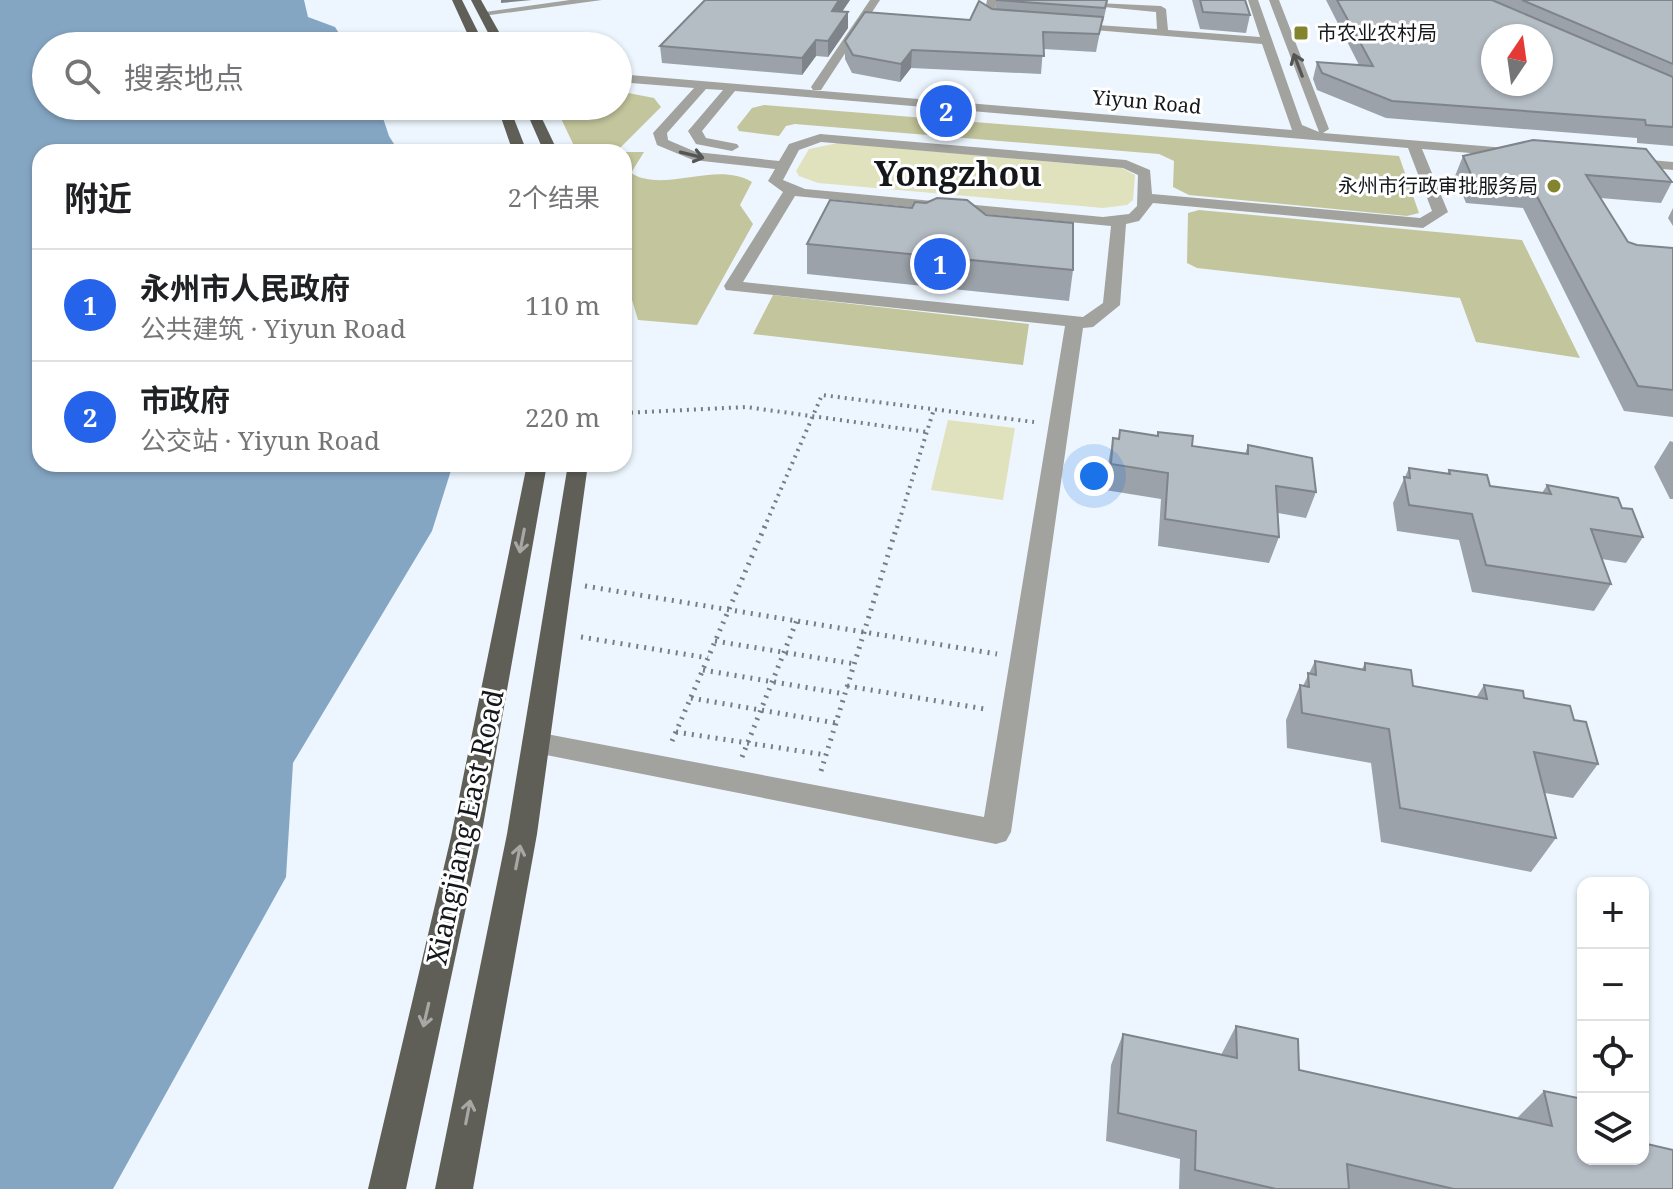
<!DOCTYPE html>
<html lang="zh">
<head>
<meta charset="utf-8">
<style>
	body { margin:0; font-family:"Noto Serif","Noto Sans SC",serif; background:#f6f6f6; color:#202124 }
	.controls { position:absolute; right:24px; bottom:24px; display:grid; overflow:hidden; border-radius:16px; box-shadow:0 2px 6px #0004 }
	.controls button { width:72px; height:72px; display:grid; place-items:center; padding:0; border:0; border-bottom:2px solid #e0e0e0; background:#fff; color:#202124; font:40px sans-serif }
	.compass { position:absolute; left:1481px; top:24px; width:72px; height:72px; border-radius:50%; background:#fff; box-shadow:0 2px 6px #0004; rotate:13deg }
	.you { position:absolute; left:1094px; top:476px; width:28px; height:28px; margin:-20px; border:6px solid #fff; border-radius:50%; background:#1a73e8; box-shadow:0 0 0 12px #1a73e833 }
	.badge { display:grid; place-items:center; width:52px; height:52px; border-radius:50%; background:#2563eb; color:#fff; font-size:26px; font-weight:700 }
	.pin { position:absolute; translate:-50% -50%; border:4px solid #fff; box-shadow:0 2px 8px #0006 }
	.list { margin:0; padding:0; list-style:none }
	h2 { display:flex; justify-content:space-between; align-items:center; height:104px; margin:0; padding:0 32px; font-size:34px }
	h2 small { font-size:26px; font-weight:400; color:#757577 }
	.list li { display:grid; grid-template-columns:52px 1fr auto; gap:24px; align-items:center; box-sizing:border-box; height:112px; padding:0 32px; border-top:2px solid #e0e0e0 }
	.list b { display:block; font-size:30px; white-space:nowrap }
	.list p { margin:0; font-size:26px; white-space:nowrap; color:#757577 }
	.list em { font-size:26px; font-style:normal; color:#757577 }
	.icon { flex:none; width:44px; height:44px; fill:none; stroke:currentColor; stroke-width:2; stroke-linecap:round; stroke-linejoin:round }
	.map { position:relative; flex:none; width:1673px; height:1189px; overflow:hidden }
	.search { position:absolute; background:#fff; box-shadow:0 2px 6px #0004; left:32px; top:32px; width:600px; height:88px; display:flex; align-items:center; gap:20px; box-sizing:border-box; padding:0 28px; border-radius:44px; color:#757577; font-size:30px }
	.panel { position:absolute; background:#fff; box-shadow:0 2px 6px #0004; left:32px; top:144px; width:600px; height:328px; border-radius:24px }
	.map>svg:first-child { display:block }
	.green { fill:#e0e2bd }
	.forest { fill:#c3c59c }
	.water { fill:#85a6c3 }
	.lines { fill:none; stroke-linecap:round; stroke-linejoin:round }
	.path-far1 { stroke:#777d82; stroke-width:4; stroke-dasharray:2 5; stroke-linecap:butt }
	.path { stroke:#777d82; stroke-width:5; stroke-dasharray:2 6; stroke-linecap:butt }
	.minor { fill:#a2a29e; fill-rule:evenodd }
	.major { fill:#5f5f58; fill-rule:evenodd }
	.wall { fill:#9ba2a9 }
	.shaded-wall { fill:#7e8489 }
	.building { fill:#b4bcc4; stroke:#7e8489; stroke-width:2; fill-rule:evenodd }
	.oneway { stroke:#545656 }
	.oneway2 { stroke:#a7a7a3 }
	.poi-dot { fill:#82842e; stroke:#fff; stroke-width:3 }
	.labels { text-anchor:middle; stroke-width:6; stroke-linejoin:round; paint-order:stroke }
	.far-poi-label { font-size:20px; fill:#15181b; stroke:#fff; text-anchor:start }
	.far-street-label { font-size:20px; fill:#15181b; stroke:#fff }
	.near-street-label { font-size:28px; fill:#15181b; stroke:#fff }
	.far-town-label { font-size:34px; font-weight:bold; fill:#15181b; stroke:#fff }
</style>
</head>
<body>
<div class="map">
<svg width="1673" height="1189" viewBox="0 0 1673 1189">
	<rect width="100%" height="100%" fill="#edf6fe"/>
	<g class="green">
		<path d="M838,143L1122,168L1135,175L1133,200L1127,205L1103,208L818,183L799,176L796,171L809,149Z"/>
		<path d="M948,420L1015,428L1003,500L931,490Z"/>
	</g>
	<g class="forest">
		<path d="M618,91L654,98L661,107L616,152H577L555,106H618Z"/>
		<path d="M764,105L1399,156L1419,213L1407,216L1189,195L1173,187L1174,161L1159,154L795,124L786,126L779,136L739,131L737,127L752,108Z"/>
		<path d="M624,152H644L631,173C664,194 716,160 752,182L740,205L753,224L697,325L638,320L624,273Z"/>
		<path d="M1199,210L1522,240L1580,358L1476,342L1460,298L1197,268L1187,263L1188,213Z"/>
		<path d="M773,295L1029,324L1023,365L753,334Z"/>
	</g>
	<path class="water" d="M0,0H304L308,17L335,27L347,46H46V106H379L389,136L399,152H40V464H453L432,531L293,763L286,877L113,1189H0Z"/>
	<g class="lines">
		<g class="path-far1">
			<path d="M624,413L746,407L927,432"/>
			<path d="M764,528L822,395L1034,422"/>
			<path d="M897,528L934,409"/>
		</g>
		<g class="path">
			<path d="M585,586L997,654"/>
			<path d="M581,637L708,658"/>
			<path d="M715,641L855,664"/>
			<path d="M703,670L845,694"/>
			<path d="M847,686L985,709"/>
			<path d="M691,698L836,723"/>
			<path d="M676,732L826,755"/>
			<path d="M672,741L765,526"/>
			<path d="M742,757L797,620"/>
			<path d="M821,771L897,526"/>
		</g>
		<g class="minor">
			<path d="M570,0H602L483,16L478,13Z"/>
			<path d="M870,0H880L821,90H813L811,87Z"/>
			<path d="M987,0H997L993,16L1009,19V23L983,20Z"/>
			<path d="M1032,0L1161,6L1166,9L1168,30L1260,37L1248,0H1258L1302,125L1319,132L1269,0H1279L1329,129L1323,133L1519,149L1526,153L1519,157L1422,149L1448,212L1423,228L1153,203L1139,221L1126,224L1120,305L1093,327L1083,328L1011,832L1006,841L996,844L526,751L522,743L526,735L536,732L984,817L1065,326L726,290L724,286L783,192L768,181L775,169L693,160L657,145L653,133L694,88L618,82V74L1292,130L1262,44L1070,28L1066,23L1157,29L1156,12ZM706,89L723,90L688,131L696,144L732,151L739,147L737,144L706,138L702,131L735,91L1408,148L1432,211L1420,218L1152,194L1150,170L1126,160L820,134L789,144L779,161L696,152L668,140L667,133ZM821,142L1123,168L1138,175L1137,206L1129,214L1103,217L805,189L783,180L799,150ZM795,196L1111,226L1103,303L1083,317L743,282Z"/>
			<path d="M1628,158L1673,162V170L1623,165L1621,162Z"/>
		</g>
		<g class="major">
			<path d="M452,0H462L485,46H473Z"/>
			<path d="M471,0H481L507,46H495Z"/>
			<path d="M497,106H509L527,152H513Z"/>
			<path d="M524,106H536L558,152H544Z"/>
			<path d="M527,464H547L481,837L406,1189H368L451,837Z"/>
			<path d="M568,464H588L537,834L473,1189H435L507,834Z"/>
		</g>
	</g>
	<g class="wall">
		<path d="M705,0H850L842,11L848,12V28L828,57L816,56L802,75L662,63L660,46Z"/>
		<path d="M996,0H1108L1103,22H1102L1096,52L1043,49L1041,74L911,68L900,82L852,73L845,59V41L970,20L992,9H995Z"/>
		<path d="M1192,0H1245L1250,15L1246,33L1200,29Z"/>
		<path d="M1326,0H1673V146L1637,143V138L1386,118L1317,90L1313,79L1317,62L1359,65Z"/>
		<path d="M1463,156L1672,182L1661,203L1600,198L1628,242L1637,245L1673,248V417L1624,411L1523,208L1466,203L1455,176Z"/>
		<path d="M1673,208V226L1668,218Z"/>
		<path d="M986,215L1073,270L1069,301L807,274V244Z"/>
		<path d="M1158,432L1192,446L1245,454L1248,445L1316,492L1306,518L1278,513L1279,537L1269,563L1158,546L1161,499L1105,490L1108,464L1113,438L1157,436Z"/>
		<path d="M1670,441L1673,442V499H1670L1654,467Z"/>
		<path d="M1409,468L1447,474L1449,470L1490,486L1542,493L1547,485L1622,508L1643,537L1626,563L1602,559L1611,584L1594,611L1472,592L1459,540L1397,531L1393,503Z"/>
		<path d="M1315,661L1362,669L1365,663L1413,686L1476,698L1484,685L1524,698L1574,720L1598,764L1573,798L1545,793L1556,838L1531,872L1381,842L1371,763L1287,748L1286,720L1300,685L1303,686Z"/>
		<path d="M1236,1026L1299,1070L1517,1118L1544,1091L1673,1189H1179L1180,1159L1106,1141L1111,1065L1123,1034L1221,1055Z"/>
	</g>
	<g class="shaded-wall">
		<path d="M501,0H532L501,3Z"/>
		<path d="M839,0H850L832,27V11Z"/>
		<path d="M848,12V28L828,57V41Z"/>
		<path d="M816,40V56L802,75V58Z"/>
		<path d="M912,50L911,68L900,82L901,64Z"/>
	</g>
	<g class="building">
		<path d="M705,0H839L832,11L848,12L828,41L816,40L802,58L660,46Z"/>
		<path d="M996,0H1107L1105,8Z"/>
		<path d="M1200,0H1245L1250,15L1203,12Z"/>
		<path d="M1337,0H1492L1673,77V127L1646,125L1645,120L1392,101L1322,73L1317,62L1373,66ZM1493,36H1541V84H1493Z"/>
		<path d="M1522,0H1673V64Z"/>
		<path d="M979,1L992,9L1103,17L1099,34L1043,32L1044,56L912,50L901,64L853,55L845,41L865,12L970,20Z"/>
		<path d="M1533,140L1646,149L1672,182L1586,175L1628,242L1637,245L1673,248V390L1638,386L1532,187L1474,181L1463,156Z"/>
		<path d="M937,198L967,200L986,215L1073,223V270L807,244L830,200L912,208L915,202L926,203Z"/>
		<path d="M1120,430L1158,436V432L1193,436L1192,446L1248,454V445L1312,458L1316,492L1276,486L1279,537L1165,519L1168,473L1111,464L1113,438L1119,439Z"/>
		<path d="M1409,468L1450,474L1449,470L1487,475L1490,486L1551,494L1547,485L1618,498L1622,508L1632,509L1643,537L1591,529L1611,584L1486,565L1472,514L1409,505L1404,477L1410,478Z"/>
		<path d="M1315,661L1365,670V663L1411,670L1413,686L1487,699L1484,685L1523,691L1524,698L1570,706L1574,720L1586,722L1598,764L1534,752L1556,838L1400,808L1389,729L1302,713L1300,685L1309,687L1308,673L1316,675Z"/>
		<path d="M1236,1026L1298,1039L1299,1070L1552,1126L1544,1091L1583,1099V1159H1643V1143L1673,1150V1189H1454L1347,1164L1349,1189H1276L1195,1170L1196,1131L1118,1113L1123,1034L1237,1058Z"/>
	</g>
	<defs><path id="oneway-shaft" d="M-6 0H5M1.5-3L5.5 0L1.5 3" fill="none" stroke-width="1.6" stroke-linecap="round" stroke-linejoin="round" transform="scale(2)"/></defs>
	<g class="oneway">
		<use href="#oneway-shaft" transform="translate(1298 65) rotate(-111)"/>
		<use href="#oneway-shaft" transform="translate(692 155) rotate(14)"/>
	</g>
	<g class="oneway2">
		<use href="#oneway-shaft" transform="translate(522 541) rotate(101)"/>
		<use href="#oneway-shaft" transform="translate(518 857) rotate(-79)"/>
		<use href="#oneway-shaft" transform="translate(426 1015) rotate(103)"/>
		<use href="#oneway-shaft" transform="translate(468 1112) rotate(-79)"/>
	</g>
	<g class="poi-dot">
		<rect x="1293" y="25" width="16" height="16" rx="4"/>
		<circle cx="1554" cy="186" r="8"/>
	</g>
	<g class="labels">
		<g class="far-poi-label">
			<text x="1317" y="40">市农业农村局</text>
			<text x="1538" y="193" text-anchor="end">永州市行政审批服务局</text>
		</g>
		<g class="far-street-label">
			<text transform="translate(1147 102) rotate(5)" y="7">Yiyun Road</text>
		</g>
		<g class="near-street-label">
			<text transform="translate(465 827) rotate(-78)" y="10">Xiangjiang East Road</text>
		</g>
		<g class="far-town-label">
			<text x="958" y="186">Yongzhou</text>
		</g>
	</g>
</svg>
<div class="controls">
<button>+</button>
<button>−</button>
<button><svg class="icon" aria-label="locate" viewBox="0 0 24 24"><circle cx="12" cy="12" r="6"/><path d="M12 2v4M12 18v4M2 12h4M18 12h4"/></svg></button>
<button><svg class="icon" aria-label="layers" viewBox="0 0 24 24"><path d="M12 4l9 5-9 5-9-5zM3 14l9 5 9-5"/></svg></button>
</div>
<svg class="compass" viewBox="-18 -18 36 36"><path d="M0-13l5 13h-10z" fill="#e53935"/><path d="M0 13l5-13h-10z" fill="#757577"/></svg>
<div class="you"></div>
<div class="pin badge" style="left:940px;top:264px">1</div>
<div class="pin badge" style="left:946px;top:111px">2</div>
<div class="search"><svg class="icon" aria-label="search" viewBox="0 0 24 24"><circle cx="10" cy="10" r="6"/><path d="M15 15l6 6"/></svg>搜索地点</div>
<section class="panel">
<h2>附近<small>2个结果</small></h2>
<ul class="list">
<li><span class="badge">1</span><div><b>永州市人民政府</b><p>公共建筑 · Yiyun Road</p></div><em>110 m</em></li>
<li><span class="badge">2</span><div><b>市政府</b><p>公交站 · Yiyun Road</p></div><em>220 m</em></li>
</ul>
</section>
</div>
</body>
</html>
